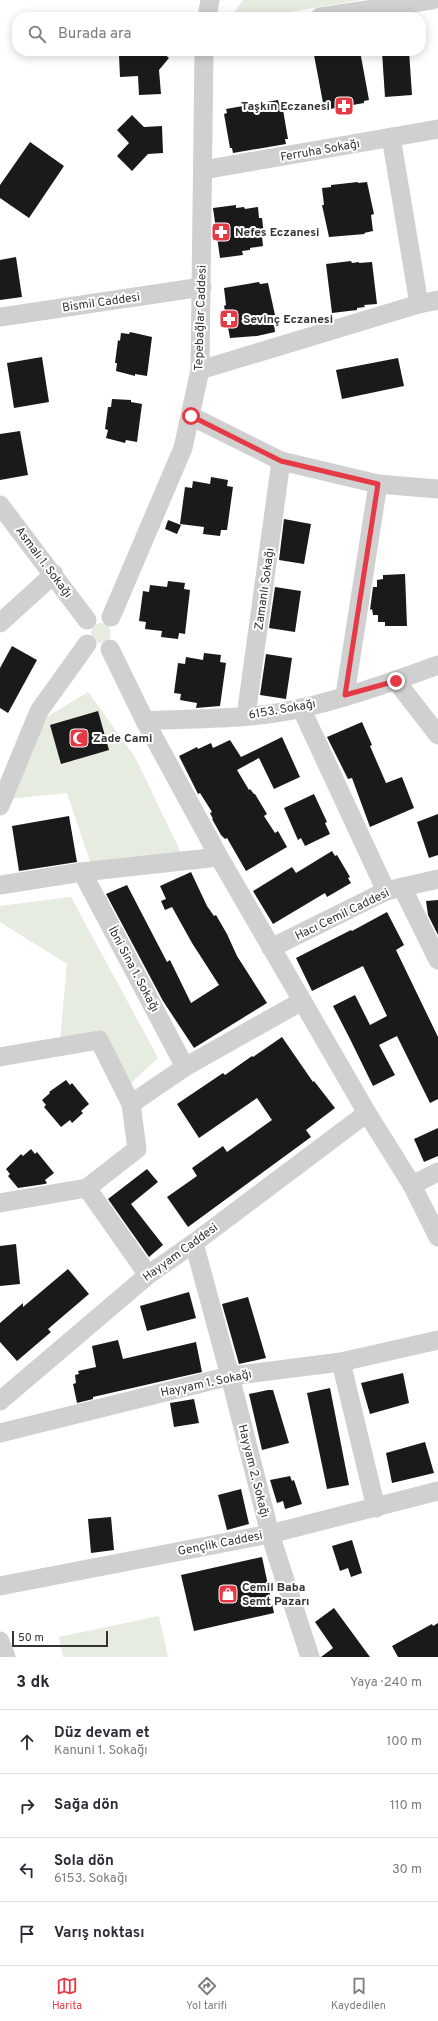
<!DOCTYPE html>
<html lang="tr">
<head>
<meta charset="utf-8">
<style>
	body { margin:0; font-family:Overpass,sans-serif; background:#f7f7f7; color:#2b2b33 }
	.scale { position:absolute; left:12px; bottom:10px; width:96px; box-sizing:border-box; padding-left:4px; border:2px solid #333; border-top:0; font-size:11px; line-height:14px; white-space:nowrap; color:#333; -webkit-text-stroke:3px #fff; paint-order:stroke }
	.stop { position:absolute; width:12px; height:12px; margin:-9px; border:3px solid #e63946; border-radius:50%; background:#fff }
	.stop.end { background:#e63946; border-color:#fff; box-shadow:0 1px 4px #0008 }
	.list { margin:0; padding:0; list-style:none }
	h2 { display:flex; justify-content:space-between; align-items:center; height:52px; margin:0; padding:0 16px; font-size:17px }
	h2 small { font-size:13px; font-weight:400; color:#7c7c81 }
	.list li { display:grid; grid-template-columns:26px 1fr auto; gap:12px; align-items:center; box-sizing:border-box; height:64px; padding:0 16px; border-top:1px solid #e1e1e2 }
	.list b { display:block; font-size:15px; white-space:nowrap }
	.list p { margin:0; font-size:13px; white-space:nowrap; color:#7c7c81 }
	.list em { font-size:13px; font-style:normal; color:#7c7c81 }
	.icon { flex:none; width:22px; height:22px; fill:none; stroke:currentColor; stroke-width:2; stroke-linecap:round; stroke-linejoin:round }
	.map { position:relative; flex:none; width:438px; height:1657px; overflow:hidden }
	.search { position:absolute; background:#fff; box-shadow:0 2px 10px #0003; left:12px; right:12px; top:12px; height:44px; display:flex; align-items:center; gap:10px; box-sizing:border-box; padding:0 14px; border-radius:16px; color:#7c7c81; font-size:15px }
	.sheet { height:308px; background:#fff }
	nav { display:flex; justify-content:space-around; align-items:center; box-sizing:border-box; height:56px; border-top:1px solid #e1e1e2; background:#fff; font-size:11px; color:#7c7c81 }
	nav a { display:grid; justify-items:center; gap:2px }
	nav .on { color:#e63946 }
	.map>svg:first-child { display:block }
	.green { fill:#e6ecdf }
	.building { fill:#1a1a1a }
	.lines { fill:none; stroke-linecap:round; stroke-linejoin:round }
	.minor { stroke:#d0d0d0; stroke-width:19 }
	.route { stroke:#e63946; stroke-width:5 }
	.labels { text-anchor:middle; stroke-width:4; stroke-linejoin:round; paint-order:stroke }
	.poi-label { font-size:12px; font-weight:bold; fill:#333; stroke:#fff; text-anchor:start }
	.street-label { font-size:12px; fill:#333; stroke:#fff }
</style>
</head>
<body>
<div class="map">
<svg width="438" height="1657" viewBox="0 0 438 1657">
	<rect width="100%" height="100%" fill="#fff"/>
	<g class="green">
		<path d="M243,0H361L260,17H231Z"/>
		<circle cx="101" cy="633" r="10"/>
		<path d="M88,692L135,757L183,857L92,867L67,793L9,799L45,718Z"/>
		<path d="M71,897L158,1058L130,1084L104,1031L60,1041L67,964L0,922V906Z"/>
		<path d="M159,1616L168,1657H63L59,1637Z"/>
	</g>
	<g class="building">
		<path d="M140,51H161L169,58L159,70L161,94L139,95L138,76L120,77L119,55H137Z"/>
		<path d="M325,51H360L369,100L364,101V103L330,109L329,107L324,108L314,55Z"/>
		<path d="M409,51L412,95L385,97L382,52Z"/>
		<path d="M278,100L279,104H282L288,139H285L286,144L233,153L232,148H230L224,114L227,113L226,109Z"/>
		<path d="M132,115L144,127L162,126L163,153L148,154L132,171L117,156L129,143L117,130Z"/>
		<path d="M30,142L64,166L29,218L0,198V185Z"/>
		<path d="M358,182V183L367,182L374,214L371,215L373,231L364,233L365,234L329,237L322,205H324L322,188L331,187V185Z"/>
		<path d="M236,205V208L244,207L245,209L258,207L259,218H262L264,235L262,236L263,246L250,248V250L242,251L243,255L220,258L213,208Z"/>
		<path d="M16,257L22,297L0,300V260Z"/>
		<path d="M351,261L352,263L359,262V263L372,262L377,304L364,305L365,307L357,308V310L332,313L326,264Z"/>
		<path d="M259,282L260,284L268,283L275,315H273L275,332L257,336L230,338L224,306L226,305L224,288Z"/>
		<path d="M130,332L152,337L147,376L135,374V376L116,371L117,363H115L118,340L120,341L121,333L129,334Z"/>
		<path d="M42,357L49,402L14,408L7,363Z"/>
		<path d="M398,358L404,386L342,399L336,370Z"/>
		<path d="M112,399L131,400V402L142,404L137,442L126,440L125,443L106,438L108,430L105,429L108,407H111Z"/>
		<path d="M20,431L28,475L0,480V434Z"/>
		<path d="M211,477L228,480L227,486L233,487L227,530H221L220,536L203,534L204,527L180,524L185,487L192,488L193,481L210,484Z"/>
		<path d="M284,519L311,524L304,564L279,560Z"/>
		<path d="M168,520L181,525L177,534L165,529Z"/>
		<path d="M405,574L407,626H385V622H378V615H373L372,609L370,610L373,587H377V580L383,579V575Z"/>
		<path d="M168,581L185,583L184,589L190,590L185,634L179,633L178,639L161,637L162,631L145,629L146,622L139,621L143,591L149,592L150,585L167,587Z"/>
		<path d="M275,587L301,591L295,632L269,628Z"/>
		<path d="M12,646L37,660L8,713L0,708V668Z"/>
		<path d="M204,653L221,655L220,662L226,663L220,706L196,708L197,703L180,700L181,694L174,693L178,663L185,664L186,657L203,660Z"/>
		<path d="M266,654L292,658L286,699L260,695Z"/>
		<path d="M98,711L109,750L61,764L50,725Z"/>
		<path d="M362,722L372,745L370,746L386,783L402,777L414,808L370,827L352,778L348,779L327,737Z"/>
		<path d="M282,737L300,777L274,789L259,758L237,770L249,790L250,789L254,794H255L267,814L264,816L275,833L278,831L287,847L246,871L227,838L225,839L221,835L212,819H213L210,813L212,812L200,793L198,794L179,756L197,747L198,749L211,743L213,748L230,740L241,757Z"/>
		<path d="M314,794L327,822L325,823L330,834L305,846L301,838L298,840L284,808Z"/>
		<path d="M438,814V855L429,858L417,822Z"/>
		<path d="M69,816L77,862L19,871L12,826Z"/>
		<path d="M332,851L335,856L337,855L350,877L348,878L351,883L327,897L325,893L273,924L253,891L292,867L296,873Z"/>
		<path d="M191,872L207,906L214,916L216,915L227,934L237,956L267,1003L194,1048L163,1001L106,894L127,885L167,962L170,960L191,1003L219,985L192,943L172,907L165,910L161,901L166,899L160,886Z"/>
		<path d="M438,900V935L428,915L426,901Z"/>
		<path d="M387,912L404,945L396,950L438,1037V1099L430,1103L397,1036L379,1045L395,1075L373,1086L350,1039L333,1006L355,995L370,1025L387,1016L363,966L312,991L296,958L351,930L352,931Z"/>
		<path d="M282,1037L313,1082L314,1081L335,1108L306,1130L311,1137L188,1227L167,1197L197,1176L192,1168L223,1146L227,1152L272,1120L257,1098L199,1138L177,1104L223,1073L225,1075L252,1056L253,1057Z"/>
		<path d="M66,1080L70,1085L72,1083L89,1104L81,1111L83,1113L72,1123L70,1120L61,1127L44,1107L46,1105L42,1100L50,1093L49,1092Z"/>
		<path d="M438,1128V1156L424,1162L414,1139Z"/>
		<path d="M31,1149L35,1154L37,1152L54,1173L45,1180L47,1183L45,1184L18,1188L8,1176L10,1174L6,1169L21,1154L23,1156Z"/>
		<path d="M147,1169L158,1182L131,1204L163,1245L149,1257L108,1199Z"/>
		<path d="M16,1244L20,1284L0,1286V1246Z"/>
		<path d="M68,1269L89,1294L48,1329L51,1332L17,1361L0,1342V1323L23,1303V1307Z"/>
		<path d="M189,1292L196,1318L147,1331L140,1306Z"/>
		<path d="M248,1297L266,1358L239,1364L222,1304Z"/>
		<path d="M118,1340L123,1359L196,1342L202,1372L93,1397V1399L77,1403L73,1384L76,1383L75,1375L79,1374L78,1371L96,1367L92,1346Z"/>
		<path d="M403,1373L409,1403L370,1414L361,1383Z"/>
		<path d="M330,1388L349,1485L327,1489L307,1393Z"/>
		<path d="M268,1390H273L289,1443L262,1450L249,1394Z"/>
		<path d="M194,1399L199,1423L174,1427L170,1403Z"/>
		<path d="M425,1442L434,1473L392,1483L386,1453Z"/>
		<path d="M290,1476L292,1481L294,1480L302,1504L285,1509L283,1501L277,1503L270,1480Z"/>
		<path d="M241,1489L249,1524L227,1530L218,1495Z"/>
		<path d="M111,1517L114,1550L91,1553L88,1519Z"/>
		<path d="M352,1540L362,1573L351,1577L348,1568L340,1571L332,1546Z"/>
		<path d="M262,1557L274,1613L194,1631L181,1575Z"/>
		<path d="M334,1608L370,1657H321L333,1648L315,1622Z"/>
		<path d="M438,1623V1657H398L392,1646L432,1624L433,1626Z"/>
	</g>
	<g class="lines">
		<g class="minor">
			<path d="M207,17L210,0"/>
			<path d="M320,17L432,0"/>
			<path d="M391,137L419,304"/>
			<path d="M203,170L438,129"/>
			<path d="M0,317L202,287"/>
			<path d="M200,370L419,304L438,300"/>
			<path d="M191,416L281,461L378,484L438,489"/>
			<path d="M0,505L87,620"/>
			<path d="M111,617L183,448L200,370L204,51"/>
			<path d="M0,623L54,574"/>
			<path d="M110,649L145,721L219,857L367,1113L412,1185L438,1237"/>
			<path d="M396,681L438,735"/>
			<path d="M345,695L378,484"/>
			<path d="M301,708L386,891"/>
			<path d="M246,716L281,461"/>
			<path d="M145,721C196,718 251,720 302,708C347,698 395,681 438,665"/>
			<path d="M0,806L39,711L87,644"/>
			<path d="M82,872L185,1067"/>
			<path d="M0,885L82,872L219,857"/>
			<path d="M402,887L438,960"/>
			<path d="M271,948L386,891L438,879"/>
			<path d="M0,1057L99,1040L131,1104"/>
			<path d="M412,1185L438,1172"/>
			<path d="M87,1188L148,1275"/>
			<path d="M0,1203L87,1188L137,1149L131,1104L185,1067L302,1001"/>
			<path d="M194,1243L230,1376L270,1534L310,1657"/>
			<path d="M341,1362L376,1508"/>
			<path d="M0,1401L148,1275L194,1243L367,1113"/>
			<path d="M0,1433L230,1376L341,1362L438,1340"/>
			<path d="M0,1586L270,1534L438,1491"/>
			<path d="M0,1641L6,1657"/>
		</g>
	</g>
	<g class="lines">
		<path class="route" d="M191,416L281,461L378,484L345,695L396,681"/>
	</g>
	<defs>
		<g id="pharmacy-square" transform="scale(1)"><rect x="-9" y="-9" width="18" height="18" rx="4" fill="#e63946" stroke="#fff"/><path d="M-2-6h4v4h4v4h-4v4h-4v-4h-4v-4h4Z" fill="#fff"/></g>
		<g id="mosque-square" transform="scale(1)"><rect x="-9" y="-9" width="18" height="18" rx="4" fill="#e63946" stroke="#fff"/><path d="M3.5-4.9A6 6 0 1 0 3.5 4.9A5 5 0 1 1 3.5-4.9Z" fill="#fff"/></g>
		<g id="shop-square" transform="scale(1)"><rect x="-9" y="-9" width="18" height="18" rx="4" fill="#e63946" stroke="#fff"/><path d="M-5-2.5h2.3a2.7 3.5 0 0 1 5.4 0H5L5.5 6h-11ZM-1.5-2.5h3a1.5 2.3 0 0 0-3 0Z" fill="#fff"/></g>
	</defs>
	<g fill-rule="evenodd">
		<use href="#pharmacy-square" x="344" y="106"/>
		<use href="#pharmacy-square" x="221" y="232"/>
		<use href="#pharmacy-square" x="229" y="319"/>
		<use href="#mosque-square" x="79" y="738"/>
		<use href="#shop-square" x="228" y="1594"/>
	</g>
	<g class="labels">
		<g class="poi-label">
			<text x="330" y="110" text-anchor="end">Taşkın Eczanesi</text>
			<text x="235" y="236">Nefes Eczanesi</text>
			<text x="243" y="323">Sevinç Eczanesi</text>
			<text x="93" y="742">Zade Cami</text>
			<text x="242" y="1591">Cemil Baba<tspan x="242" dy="14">Semt Pazarı</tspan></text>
		</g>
		<g class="street-label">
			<text transform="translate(320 150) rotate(-10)" y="4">Ferruha Sokağı</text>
			<text transform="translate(101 302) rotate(-8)" y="4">Bismil Caddesi</text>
			<text transform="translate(200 318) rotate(-88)" y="4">Tepebağlar Caddesi</text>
			<text transform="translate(44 562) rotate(53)" y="4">Asmalı 1. Sokağı</text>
			<text transform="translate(264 589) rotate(-82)" y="4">Zamanlı Sokağı</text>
			<text transform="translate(282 709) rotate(-10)" y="4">6153. Sokağı</text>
			<text transform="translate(342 914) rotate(-26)" y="4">Hacı Cemil Caddesi</text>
			<text transform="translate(134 969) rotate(62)" y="4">İbni Sina 1. Sokağı</text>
			<text transform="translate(180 1252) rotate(-36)" y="4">Hayyam Caddesi</text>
			<text transform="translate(206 1383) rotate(-12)" y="4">Hayyam 1. Sokağı</text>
			<text transform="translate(254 1471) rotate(76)" y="4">Hayyam 2. Sokağı</text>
			<text transform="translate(220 1543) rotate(-11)" y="4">Gençlik Caddesi</text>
		</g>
	</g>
</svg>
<div class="scale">50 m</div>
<div class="stop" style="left:191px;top:416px"></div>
<div class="stop end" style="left:396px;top:681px"></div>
<div class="search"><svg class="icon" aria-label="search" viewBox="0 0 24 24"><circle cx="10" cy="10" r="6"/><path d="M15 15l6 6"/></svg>Burada ara</div>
</div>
<section class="sheet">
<h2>3 dk<small>Yaya · 240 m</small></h2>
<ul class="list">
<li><svg class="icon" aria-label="ahead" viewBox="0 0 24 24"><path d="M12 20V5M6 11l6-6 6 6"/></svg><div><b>Düz devam et</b><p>Kanuni 1. Sokağı</p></div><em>100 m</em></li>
<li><svg class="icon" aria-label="right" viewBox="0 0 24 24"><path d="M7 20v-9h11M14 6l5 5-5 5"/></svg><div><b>Sağa dön</b></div><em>110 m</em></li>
<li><svg class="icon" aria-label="left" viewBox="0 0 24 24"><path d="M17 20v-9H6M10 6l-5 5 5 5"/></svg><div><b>Sola dön</b><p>6153. Sokağı</p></div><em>30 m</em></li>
<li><svg class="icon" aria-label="arrive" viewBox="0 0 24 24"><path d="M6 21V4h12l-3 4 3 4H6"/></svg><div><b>Varış noktası</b></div></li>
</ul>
</section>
<nav>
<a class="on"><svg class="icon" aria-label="map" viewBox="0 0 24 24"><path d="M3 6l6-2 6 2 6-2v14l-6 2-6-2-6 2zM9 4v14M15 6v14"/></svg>Harita</a>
<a><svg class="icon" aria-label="directions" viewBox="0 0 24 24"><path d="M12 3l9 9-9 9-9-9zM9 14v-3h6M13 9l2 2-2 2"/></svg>Yol tarifi</a>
<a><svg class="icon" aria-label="saved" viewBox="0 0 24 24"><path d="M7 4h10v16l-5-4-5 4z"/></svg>Kaydedilen</a>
</nav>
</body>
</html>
